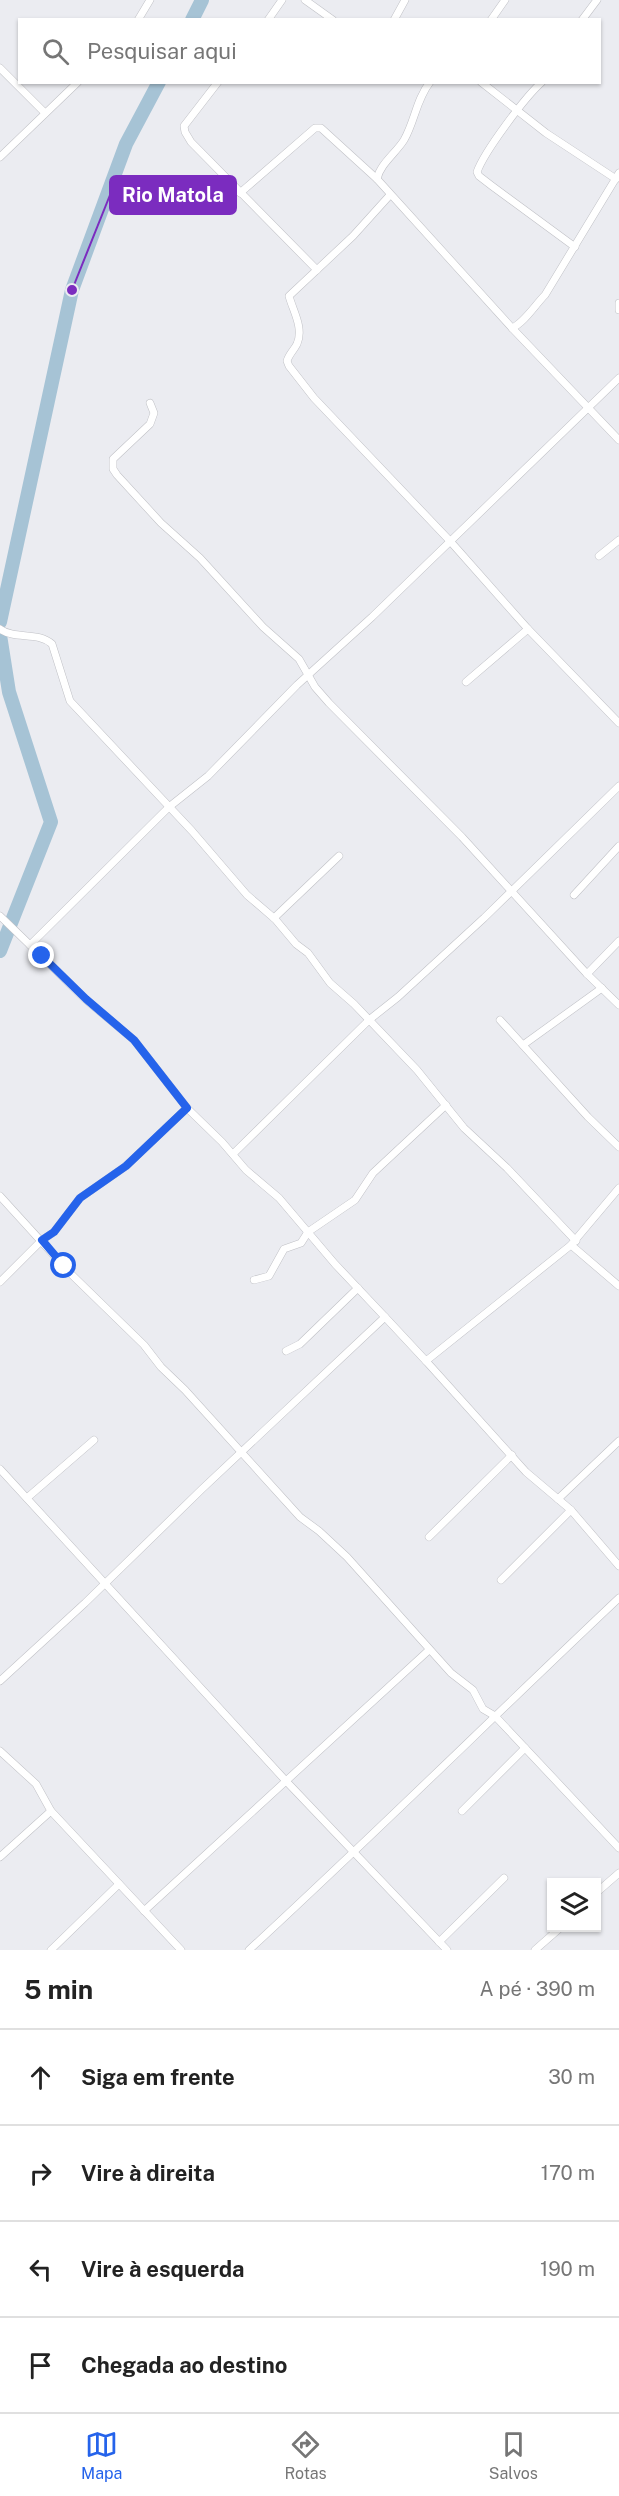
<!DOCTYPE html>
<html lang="pt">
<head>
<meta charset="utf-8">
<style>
	body { margin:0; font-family:"Public Sans",sans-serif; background:#f2f2f2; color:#222 }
	.controls { position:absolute; right:18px; bottom:18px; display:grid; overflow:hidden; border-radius:0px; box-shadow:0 2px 4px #0004 }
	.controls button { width:54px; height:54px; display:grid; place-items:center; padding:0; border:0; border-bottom:2px solid #e0e0e0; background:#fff; color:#222; font:30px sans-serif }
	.stop { position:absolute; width:18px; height:18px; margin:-14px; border:4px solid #2563eb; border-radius:50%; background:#fff }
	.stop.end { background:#2563eb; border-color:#fff; box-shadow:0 2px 6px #0008 }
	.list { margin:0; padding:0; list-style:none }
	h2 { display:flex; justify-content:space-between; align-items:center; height:78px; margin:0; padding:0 24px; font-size:26px }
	h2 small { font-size:20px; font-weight:400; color:#767676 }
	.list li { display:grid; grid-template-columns:39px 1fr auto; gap:18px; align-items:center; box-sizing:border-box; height:96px; padding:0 24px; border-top:2px solid #e0e0e0 }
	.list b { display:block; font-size:22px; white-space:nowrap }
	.list em { font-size:20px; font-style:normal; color:#767676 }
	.icon { flex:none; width:33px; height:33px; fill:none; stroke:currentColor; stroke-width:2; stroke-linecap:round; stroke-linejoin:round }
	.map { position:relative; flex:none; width:619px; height:1950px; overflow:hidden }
	.search { position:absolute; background:#fff; box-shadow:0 2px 4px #0004; left:18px; right:18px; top:18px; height:66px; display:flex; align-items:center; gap:15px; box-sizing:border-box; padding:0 21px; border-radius:0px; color:#767676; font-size:22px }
	.sheet { height:462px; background:#fff }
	nav { display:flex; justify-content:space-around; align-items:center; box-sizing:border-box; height:84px; border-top:2px solid #e0e0e0; background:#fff; font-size:16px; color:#767676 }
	nav a { display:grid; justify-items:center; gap:3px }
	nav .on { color:#2563eb }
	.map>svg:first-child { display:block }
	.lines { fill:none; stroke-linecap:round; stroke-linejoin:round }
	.river { stroke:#a6c3d5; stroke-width:14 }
	.minor-casing { stroke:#c0c1c6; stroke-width:8 }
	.minor { stroke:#fff; stroke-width:7 }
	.route { stroke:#2563eb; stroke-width:8 }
	.leader { fill:none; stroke:#7b2cbf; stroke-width:2 }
	.callout-dot { fill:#7b2cbf; stroke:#ebecf1; stroke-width:2 }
	.callout { fill:#7b2cbf; stroke:#7b2cbf; stroke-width:2 }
	.callout-label { font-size:20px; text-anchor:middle; font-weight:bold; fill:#fff }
</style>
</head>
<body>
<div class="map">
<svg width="619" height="1950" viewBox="0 0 619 1950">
	<rect width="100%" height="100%" fill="#ebecf1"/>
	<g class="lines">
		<g class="river">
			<path d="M192,20L202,0"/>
			<path d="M0,622L72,290L126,144L159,82"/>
			<path d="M0,635L9,692L51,822L0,951"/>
		</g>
		<g class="minor-casing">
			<g id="minor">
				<path d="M305,0L333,20"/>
				<path d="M138,20L150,0"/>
				<path d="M268,20L282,0"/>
				<path d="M394,20L405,0"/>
				<path d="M491,20L505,0"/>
				<path d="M582,20L597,0"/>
				<path d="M0,68L45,113"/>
				<path d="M218,82L184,126L185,132L191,142L317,270"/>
				<path d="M430,82C416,100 415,121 404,140C396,153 380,164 377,179L512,328L619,440"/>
				<path d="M481,82L546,133L616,179"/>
				<path d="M542,82C525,97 484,152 477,172L479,176L492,186L575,247"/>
				<path d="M0,157L78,82"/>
				<path d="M240,193L315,128H321L377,179"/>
				<path d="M390,195L353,236L289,296C293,311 304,328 297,344C294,350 289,354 287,361L289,366L314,398L450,541L528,629L619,723"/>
				<path d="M619,303V310"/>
				<path d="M512,328C524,323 535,305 545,295L619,173"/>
				<path d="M150,403L154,413L150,424L113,459V469L117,475L161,523L200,558L263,627L299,659L315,687L329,703L462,837L587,974L619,1005"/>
				<path d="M599,556L619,540"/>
				<path d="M0,629C15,640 38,631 52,644L70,701L192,831L247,895L275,919L296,944L308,953L330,983L354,1004L417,1070L464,1128L507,1168L576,1241"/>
				<path d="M466,682L528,629"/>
				<path d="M574,895L619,846"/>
				<path d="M0,916L30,945"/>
				<path d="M274,918L339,856"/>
				<path d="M587,974L619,941"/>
				<path d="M500,1020L588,1117L619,1147"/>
				<path d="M523,1045L602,988"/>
				<path d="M233,1154L369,1020L398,997L484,918L619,786"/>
				<path d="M0,1196L70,1273L144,1345L161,1367L185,1390L300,1517L319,1531L347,1557L451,1673L473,1690L483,1709L495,1716L619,1848"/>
				<path d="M571,1245L619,1286"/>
				<path d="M254,1280L269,1276L284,1249L301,1243L308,1232L355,1200L373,1173L446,1105"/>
				<path d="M0,1282L42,1240L54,1232L80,1198L126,1166L187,1108"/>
				<path d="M385,1317L426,1361L571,1245L619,1188"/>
				<path d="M286,1351L300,1344L358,1288"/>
				<path d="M426,1361L526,1472L571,1510L619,1566"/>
				<path d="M0,1469L286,1781L447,1950"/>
				<path d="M27,1498L94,1440"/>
				<path d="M558,1499L619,1441"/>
				<path d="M429,1537L512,1455"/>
				<path d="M501,1580L571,1510"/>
				<path d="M0,1681L85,1603L202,1489L385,1317L335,1264L279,1198L246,1170L222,1142L187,1108L134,1040L85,999L30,945L169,807L208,776L297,685L372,617L619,378"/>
				<path d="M0,1751L36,1784L51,1811L181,1950"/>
				<path d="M462,1811L525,1748"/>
				<path d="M0,1857L51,1811"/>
				<path d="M596,1893L619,1873"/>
				<path d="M144,1911L429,1650"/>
				<path d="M439,1942L504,1878"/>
				<path d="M51,1950L119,1884"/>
				<path d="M249,1950C374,1835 495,1715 619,1598"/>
				<path d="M535,1950L560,1928"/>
			</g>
		</g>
		<use href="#minor" class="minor"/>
	</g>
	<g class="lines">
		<path class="route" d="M42,956L86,999L134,1040L187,1108L126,1166L80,1198L54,1232L42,1240L64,1266"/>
	</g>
	<path class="leader" d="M72 290L110 195"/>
	<circle class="callout-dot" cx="72" cy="290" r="6"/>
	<rect class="callout" x="110" y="176" width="126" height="38" rx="6"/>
	<g class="callout-label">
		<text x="173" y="202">Rio Matola</text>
	</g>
</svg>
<div class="controls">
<button><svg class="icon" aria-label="layers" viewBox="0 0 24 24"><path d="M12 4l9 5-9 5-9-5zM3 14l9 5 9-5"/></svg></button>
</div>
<div class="stop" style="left:64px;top:1266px"></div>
<div class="stop end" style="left:42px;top:956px"></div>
<div class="search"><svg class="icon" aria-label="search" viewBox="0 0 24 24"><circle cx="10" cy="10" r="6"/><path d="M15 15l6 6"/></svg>Pesquisar aqui</div>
</div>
<section class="sheet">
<h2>5 min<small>A pé · 390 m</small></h2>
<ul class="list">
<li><svg class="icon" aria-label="ahead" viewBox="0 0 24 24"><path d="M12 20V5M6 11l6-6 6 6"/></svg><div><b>Siga em frente</b></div><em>30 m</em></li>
<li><svg class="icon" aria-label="right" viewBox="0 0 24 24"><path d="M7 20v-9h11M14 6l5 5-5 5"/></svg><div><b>Vire à direita</b></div><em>170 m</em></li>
<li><svg class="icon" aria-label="left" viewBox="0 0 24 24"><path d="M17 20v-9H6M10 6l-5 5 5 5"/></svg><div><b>Vire à esquerda</b></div><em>190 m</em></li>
<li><svg class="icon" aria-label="arrive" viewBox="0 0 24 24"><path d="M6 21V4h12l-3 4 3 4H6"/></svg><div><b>Chegada ao destino</b></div></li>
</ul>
</section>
<nav>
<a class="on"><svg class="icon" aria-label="map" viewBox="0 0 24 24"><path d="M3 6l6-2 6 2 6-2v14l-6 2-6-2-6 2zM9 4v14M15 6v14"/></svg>Mapa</a>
<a><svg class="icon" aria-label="directions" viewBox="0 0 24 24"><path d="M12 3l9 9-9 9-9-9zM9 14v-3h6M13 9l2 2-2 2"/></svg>Rotas</a>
<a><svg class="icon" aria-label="saved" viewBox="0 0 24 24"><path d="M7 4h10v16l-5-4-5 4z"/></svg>Salvos</a>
</nav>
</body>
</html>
